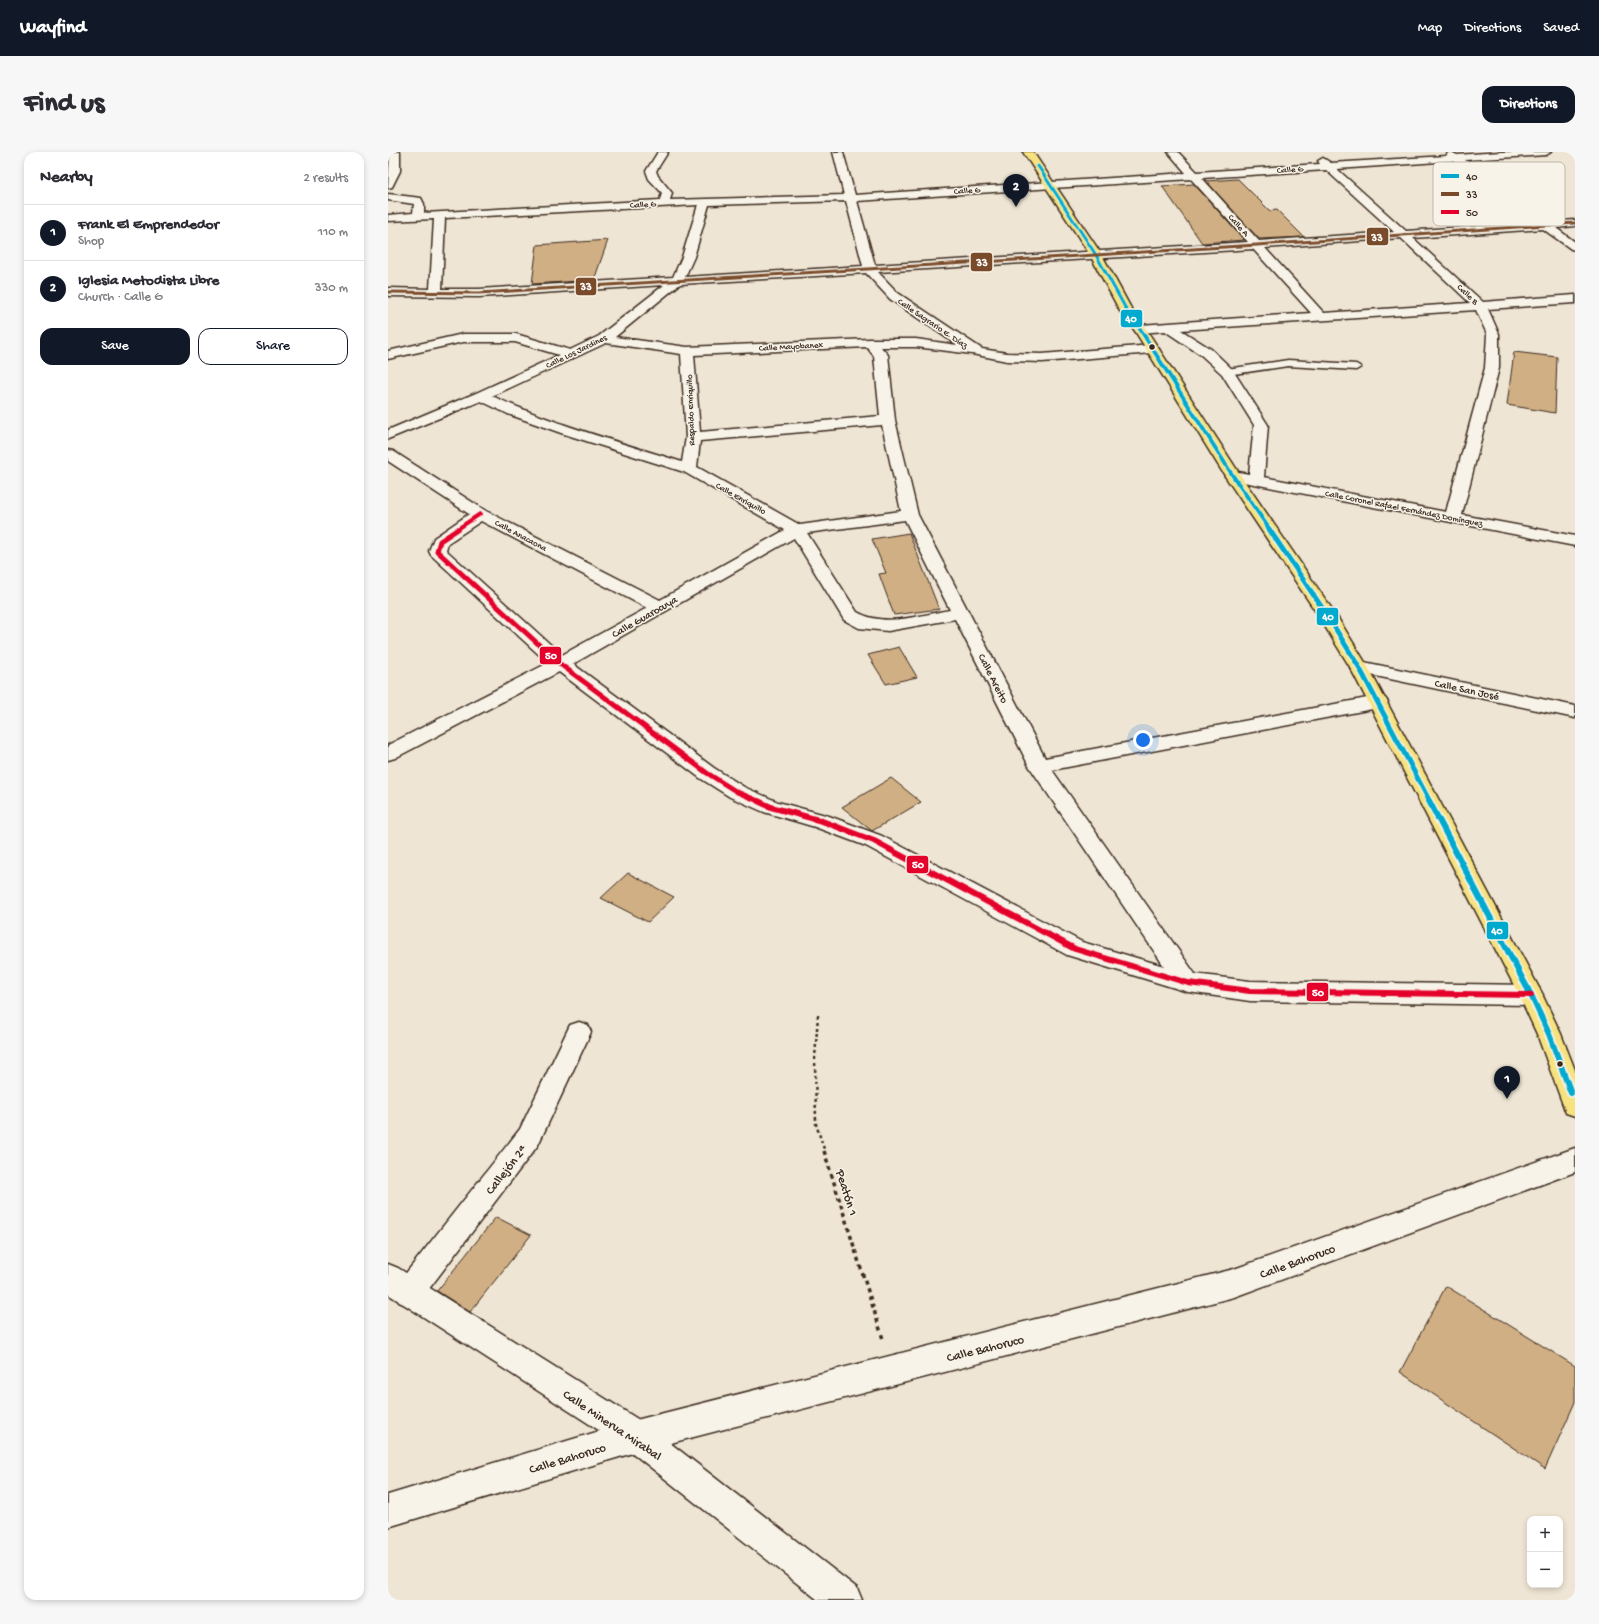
<!DOCTYPE html>
<html lang="en">
<head>
<meta charset="utf-8">
<style>
	body { margin:0; font-family:"Gochi Hand",sans-serif; background:#f7f7f7; color:#2b2b33 }
	.controls { position:absolute; right:12px; bottom:12px; display:grid; overflow:hidden; border-radius:8px; box-shadow:0 2px 6px #0003 }
	.controls button { width:36px; height:36px; display:grid; place-items:center; padding:0; border:0; border-bottom:1px solid #e1e1e2; background:#fff; color:#2b2b33; font:20px sans-serif }
	.you { position:absolute; left:755px; top:588px; width:14px; height:14px; margin:-10px; border:3px solid #fff; border-radius:50%; background:#1a73e8; box-shadow:0 0 0 6px #1a73e833 }
	.badge { display:grid; place-items:center; width:26px; height:26px; border-radius:50%; background:#111827; color:#fff; font-size:13px; font-weight:700 }
	.pin { position:absolute; translate:-50% -33px; filter:drop-shadow(0 1px 2px #0008) }
	.pin::after { content:''; position:absolute; top:21px; width:14px; height:12px; background:inherit; clip-path:polygon(0 0,100% 0,50% 100%) }
	.list { margin:0; padding:0; list-style:none }
	h2 { display:flex; justify-content:space-between; align-items:center; height:52px; margin:0; padding:0 16px; font-size:17px }
	h2 small { font-size:13px; font-weight:400; color:#7c7c81 }
	.list li { display:grid; grid-template-columns:26px 1fr auto; gap:12px; align-items:center; box-sizing:border-box; height:56px; padding:0 16px; border-top:1px solid #e1e1e2 }
	.list b { display:block; font-size:15px; white-space:nowrap }
	.list p { margin:0; font-size:13px; white-space:nowrap; color:#7c7c81 }
	.list em { font-size:13px; font-style:normal; color:#7c7c81 }
	.actions { display:flex; gap:8px; padding:12px 16px }
	.actions a { flex:1; padding:9px 0; border:1px solid #111827; border-radius:12px; text-align:center; font-size:14px; color:#111827 }
	.actions .main { background:#111827; color:#fff }
	.map { position:relative; flex:none; width:1187px; height:1448px; overflow:hidden; border-radius:12px }
	header { display:flex; align-items:center; gap:24px; box-sizing:border-box; height:56px; padding:0 20px; background:#111827; color:#fff }
	header strong { font-size:19px }
	nav { display:flex; gap:22px; margin-inline-start:auto; font-size:14px }
	.intro { display:flex; align-items:center; justify-content:space-between; box-sizing:border-box; height:96px; padding:0 24px }
	h1 { margin:0; font-size:28px }
	.button { padding:10px 18px; border-radius:12px; background:#111827; color:#fff; font-size:14px; font-weight:700 }
	main { display:flex; gap:24px; padding:0 24px }
	aside { flex:1; background:#fff; border-radius:12px; box-shadow:0 2px 6px #0003 }
	.map>svg:first-child { display:block }
	.building { fill:#d1af84; stroke:#3b2a1e }
	.lines { fill:none; stroke-linecap:round; stroke-linejoin:round }
	.lane-casing { stroke:#3b2a1e; stroke-width:3 }
	.street-casing { stroke:#3b2a1e; stroke-width:3 }
	.secondary-casing { stroke:#3b2a1e; stroke-width:3 }
	.primary-casing { stroke:#3b2a1e; stroke-width:3 }
	.path-far1 { stroke:#3b2a1e; stroke-width:2.5; stroke-dasharray:3 3; stroke-linecap:butt }
	.path { stroke:#3b2a1e; stroke-width:3.5; stroke-dasharray:4 4; stroke-linecap:butt }
	.lane { fill:#f7f3e8; fill-rule:evenodd }
	.street { fill:#f7f3e8; fill-rule:evenodd }
	.secondary { fill:#f7f3e8; fill-rule:evenodd }
	.primary { fill:#f7e281; fill-rule:evenodd }
	.bus-1-far3-casing { stroke:#f7f3e8; stroke-width:4.5 }
	.bus-1-far2-casing { stroke:#f7f3e8; stroke-width:6 }
	.bus-1-far1-casing { stroke:#f7f3e8; stroke-width:8 }
	.bus-1-casing { stroke:#f7f3e8; stroke-width:10 }
	.bus-2-casing { stroke:#f7f3e8; stroke-width:4.5 }
	.bus-3-far2-casing { stroke:#f7f3e8; stroke-width:6 }
	.bus-3-far1-casing { stroke:#f7f3e8; stroke-width:8 }
	.bus-3-casing { stroke:#f7f3e8; stroke-width:10 }
	.bus-1-far3 { stroke:#00a9ce; stroke-width:3 }
	.bus-1-far2 { stroke:#00a9ce; stroke-width:4 }
	.bus-1-far1 { stroke:#00a9ce; stroke-width:5 }
	.bus-1 { stroke:#00a9ce; stroke-width:6 }
	.bus-2 { stroke:#7a4b2a; stroke-width:3 }
	.bus-3-far2 { stroke:#e4002b; stroke-width:4 }
	.bus-3-far1 { stroke:#e4002b; stroke-width:5 }
	.bus-3 { stroke:#e4002b; stroke-width:6 }
	.bus-dot { fill:#3b2a1e; stroke:#f7f3e8; stroke-width:1.5 }
	.labels { text-anchor:middle; stroke-width:3; stroke-linejoin:round; paint-order:stroke }
	.far-street-label { font-size:9px; fill:#3b2a1e; stroke:#f7f3e8 }
	.street-label { font-size:11px; fill:#3b2a1e; stroke:#f7f3e8 }
	.near-street-label { font-size:13px; fill:#3b2a1e; stroke:#f7f3e8 }
	.key { fill:#f7f3e8; stroke:#bfb7ab; stroke-width:1 }
	.key-label { font-size:11px; fill:#3b2a1e }
	.line-badge { stroke:#f7f3e8; stroke-width:1.5 }
	.badge-label { font-size:11px; text-anchor:middle; font-weight:bold; fill:#fff }
</style>
</head>
<body>
<header>
<strong>Wayfind</strong>
<nav><a>Map</a><a>Directions</a><a>Saved</a></nav>
</header>
<div class="intro"><h1>Find us</h1><a class="button">Directions</a></div>
<main>
<aside>
<h2>Nearby<small>2 results</small></h2>
<ul class="list">
<li><span class="badge">1</span><div><b>Frank El Emprendedor</b><p>Shop</p></div><em>110 m</em></li>
<li><span class="badge">2</span><div><b>Iglesia Metodista Libre</b><p>Church · Calle G</p></div><em>330 m</em></li>
</ul>
<div class="actions"><a class="main">Save</a><a>Share</a></div>
</aside>
<div class="map">
<svg width="1187" height="1448" viewBox="0 0 1187 1448">
	<rect width="100%" height="100%" fill="#efe5d4"/>
	<filter id="ink" filterUnits="userSpaceOnUse"><feTurbulence type="fractalNoise" baseFrequency=".025" numOctaves="2"/><feDisplacementMap in="SourceGraphic" scale="8" xChannelSelector="R" yChannelSelector="G"/><feConvolveMatrix kernelMatrix="1 2 1 2 8 2 1 2 1" color-interpolation-filters="sRGB"/></filter>
	<g filter="url(#ink)">
		<g class="building">
			<path d="M850,27L882,59L889,58L916,85L871,87L818,29Z"/>
			<path d="M806,32L856,88L814,91L774,34Z"/>
			<path d="M220,88L206,128L144,132L149,93Z"/>
			<path d="M1126,200L1169,205L1167,261L1119,253Z"/>
			<path d="M521,381L551,457L506,463L491,422L498,421L484,387Z"/>
			<path d="M511,495L529,525L498,532L480,503Z"/>
			<path d="M503,626L533,650L484,679L454,655Z"/>
			<path d="M240,721L286,745L260,770L213,746Z"/>
			<path d="M108,1065L143,1083L82,1160L49,1139Z"/>
			<path d="M1058,1134L1187,1214V1250L1157,1317L1012,1220Z"/>
		</g>
		<g class="lines">
			<g class="lane-casing">
				<path id="lane" d="M900,208L968,212L973,215L968,218L900,214L839,223L834,220L839,217Z"/>
			</g>
			<g class="street-casing">
				<g id="street">
					<path d="M2,0H12V19L4,35L0,36Z"/>
					<path d="M270,0H280L268,19L270,24L284,41L282,48L456,43L445,0H455L467,43L798,21L780,0H790L809,20L932,12L930,9L935,6L943,11L1058,4L1060,1L1063,0L1069,3L1113,0H1163L1158,3L1077,8L1160,70L1187,68V74L1168,76L1187,90V98L1183,97L1155,77L1025,86L1095,150L1187,143V151L1100,157L1111,182V216L1074,363L1187,384V394L840,327L837,324L840,321L845,319L861,322L866,273L834,222L813,203L777,179L752,181L746,177L752,173L923,161L865,97L490,120L510,141L594,197L619,201L654,202L764,193L771,197L764,201L654,210L619,209L584,202L528,195H493L500,203L507,268L530,363L657,606L990,544L997,546L1000,550L997,554L990,556L664,618L807,822L862,829L1143,833L1151,836L1155,843L1151,850L1143,853L862,849L800,840L679,803L478,694L427,675L376,660L342,645L312,626L171,520L7,606L0,608V593L160,511L43,403L41,399L46,386L81,362L0,309V298L5,299L98,359L272,448L397,378L296,320L173,281L120,262L93,249L0,287V278L88,241L171,203L127,190H75L0,207V199L75,182H128L182,198L211,184L276,133L91,145L0,144V136L42,137L46,67L0,69V63L25,61L26,52L0,48V42L33,46L36,52V61L272,48L274,41L261,27L258,19ZM1065,9L1147,70L1018,79L949,17ZM938,18L1006,80L871,89L814,26ZM803,27L860,90L487,113L469,49ZM458,49L475,114L297,125L306,105L321,53ZM310,53L294,105L285,125L91,137H54L57,66ZM1013,86L1082,151L936,161L877,96ZM478,121L502,147L569,193L528,187H482L299,195L227,185L292,132ZM1088,158L1099,182L1097,216L1058,360L876,325L880,273L844,217L823,197L793,178ZM218,191L293,202L298,285L294,310C231,290 165,272 104,244ZM479,195L486,204L492,264L312,280L306,203ZM494,273L513,359L412,373L309,315L312,289ZM517,368L562,458C531,463 497,476 469,460L419,381ZM93,369L259,456L174,503L58,398L60,391ZM406,386L456,468L471,476L500,479L567,467L641,614L776,814L694,790L494,684L441,664L390,650L356,635L326,616L185,512Z"/>
					<path d="M971,509L1187,554V566L964,519L962,515L964,511Z"/>
					<path d="M191,870L200,873L203,880L150,993L31,1150L21,1154L11,1150L7,1140L11,1130L132,977L182,873Z"/>
					<path d="M1187,996V1020L846,1145L248,1300L0,1375V1343L248,1268L846,1117Z"/>
				</g>
			</g>
			<g class="secondary-casing">
				<path id="secondary" d="M0,1112L10,1116L259,1273L469,1436L474,1448H430L237,1295L0,1142Z"/>
			</g>
			<g class="primary-casing">
				<path id="primary" d="M635,0H645L714,103L745,160L758,177L853,324L948,463L980,515L1151,836L1173,882L1187,918V964L1178,961L1149,882L1131,843L962,515L930,463L837,324L747,179L733,161L702,103Z"/>
			</g>
			<path class="path-far1" d="M430,863L427,906L428,972L437,1000"/>
			<path class="path" d="M436,999L495,1187"/>
			<use href="#lane" class="lane"/>
			<use href="#street" class="street"/>
			<use href="#secondary" class="secondary"/>
			<use href="#primary" class="primary"/>
			<g class="bus-1-far3-casing">
				<path id="bus-1-far3" d="M650,14L708,103L743,166"/>
			</g>
			<g class="bus-1-far2-casing">
				<path id="bus-1-far2" d="M742,165L752,177L845,324L882,378"/>
			</g>
			<g class="bus-1-far1-casing">
				<path id="bus-1-far1" d="M881,377L939,463L971,515L1042,650"/>
			</g>
			<g class="bus-1-casing">
				<path id="bus-1" d="M1041,649L1143,843L1161,882L1183,941"/>
			</g>
			<g class="bus-2-casing">
				<path id="bus-2" d="M0,140L91,141L869,93L1187,71"/>
			</g>
			<g class="bus-3-far2-casing">
				<path id="bus-3-far2" d="M68,378L92,362"/>
			</g>
			<g class="bus-3-far1-casing">
				<path id="bus-3-far1" d="M70,377L52,389L49,399L172,512L319,621L349,640L373,650"/>
			</g>
			<g class="bus-3-casing">
				<path id="bus-3" d="M370,649L383,655L434,669L486,689L687,797L800,831L862,839L1143,843"/>
			</g>
			<use href="#bus-1-far3" class="bus-1-far3"/>
			<use href="#bus-1-far2" class="bus-1-far2"/>
			<use href="#bus-1-far1" class="bus-1-far1"/>
			<use href="#bus-1" class="bus-1"/>
			<use href="#bus-2" class="bus-2"/>
			<use href="#bus-3-far2" class="bus-3-far2"/>
			<use href="#bus-3-far1" class="bus-3-far1"/>
			<use href="#bus-3" class="bus-3"/>
		</g>
	</g>
	<g class="bus-dot">
		<circle cx="764" cy="195" r="3.5"/>
		<circle cx="1172" cy="912" r="3.5"/>
	</g>
	<g class="labels">
		<g class="far-street-label">
			<text transform="translate(902 17) rotate(-4)" y="3">Calle G</text>
			<text transform="translate(579 38) rotate(-4)" y="3">Calle G</text>
			<text transform="translate(255 52) rotate(-3)" y="3">Calle G</text>
			<text transform="translate(851 73) rotate(48)" y="3">Calle A</text>
			<text transform="translate(1080 142) rotate(43)" y="3">Calle B</text>
			<text transform="translate(545 171) rotate(34)" y="3">Calle Sagrario E. Díaz</text>
			<text transform="translate(403 194) rotate(-3)" y="3">Calle Mayobanex</text>
			<text transform="translate(188 199) rotate(-26)" y="3">Calle Los Jardines</text>
			<text transform="translate(302 258) rotate(-92)" y="3">Respaldo Enriquillo</text>
			<text transform="translate(353 346) rotate(29)" y="3">Calle Enriquillo</text>
			<text transform="translate(1016 356) rotate(11)" y="3">Calle Coronel Rafael Fernández Domínguez</text>
			<text transform="translate(133 383) rotate(28)" y="3">Calle Anacaona</text>
		</g>
		<g class="street-label">
			<text transform="translate(256 464) rotate(-30)" y="4">Calle Guarocuya</text>
			<text transform="translate(606 526) rotate(63)" y="4">Calle Areito</text>
			<text transform="translate(1079 537) rotate(12)" y="4">Calle San José</text>
		</g>
		<g class="near-street-label">
			<text transform="translate(117 1017) rotate(-52)" y="5">Callejón 2ª</text>
			<text transform="translate(460 1040) rotate(73)" y="5">Peatón 1</text>
			<text transform="translate(909 1108) rotate(-20)" y="5">Calle Bahoruco</text>
			<text transform="translate(597 1195) rotate(-14)" y="5">Calle Bahoruco</text>
			<text transform="translate(225 1272) rotate(34)" y="5">Calle Minerva Mirabal</text>
			<text transform="translate(179 1305) rotate(-17)" y="5">Calle Bahoruco</text>
		</g>
	</g>
	<rect x="1045" y="10" width="132" height="64" rx="6" class="key"/>
	<rect x="1053" y="22" width="18" height="4" fill="#00a9ce"/>
	<rect x="1053" y="40" width="18" height="4" fill="#7a4b2a"/>
	<rect x="1053" y="58" width="18" height="4" fill="#e4002b"/>
	<g class="key-label">
		<text x="1078" y="28">40</text>
		<text x="1078" y="46">33</text>
		<text x="1078" y="64">50</text>
	</g>
	<g class="line-badge">
		<rect x="978" y="75" width="23" height="19" rx="4" fill="#7a4b2a"/>
		<rect x="582" y="100" width="23" height="20" rx="4" fill="#7a4b2a"/>
		<rect x="187" y="125" width="22" height="19" rx="4" fill="#7a4b2a"/>
		<rect x="732" y="157" width="23" height="19" rx="4" fill="#00a9ce"/>
		<rect x="928" y="455" width="23" height="19" rx="4" fill="#00a9ce"/>
		<rect x="151" y="494" width="23" height="19" rx="4" fill="#e4002b"/>
		<rect x="518" y="703" width="23" height="19" rx="4" fill="#e4002b"/>
		<rect x="1098" y="769" width="23" height="19" rx="4" fill="#00a9ce"/>
		<rect x="918" y="830" width="23" height="20" rx="4" fill="#e4002b"/>
	</g>
	<g class="badge-label">
		<text x="989" y="89">33</text>
		<text x="594" y="114">33</text>
		<text x="198" y="138">33</text>
		<text x="743" y="170">40</text>
		<text x="940" y="468">40</text>
		<text x="163" y="507">50</text>
		<text x="530" y="716">50</text>
		<text x="1109" y="782">40</text>
		<text x="930" y="844">50</text>
	</g>
</svg>
<div class="controls">
<button>+</button>
<button>−</button>
</div>
<div class="you"></div>
<div class="pin badge" style="left:1119px;top:947px">1</div>
<div class="pin badge" style="left:628px;top:55px">2</div>
</div>
</main>
</body>
</html>
